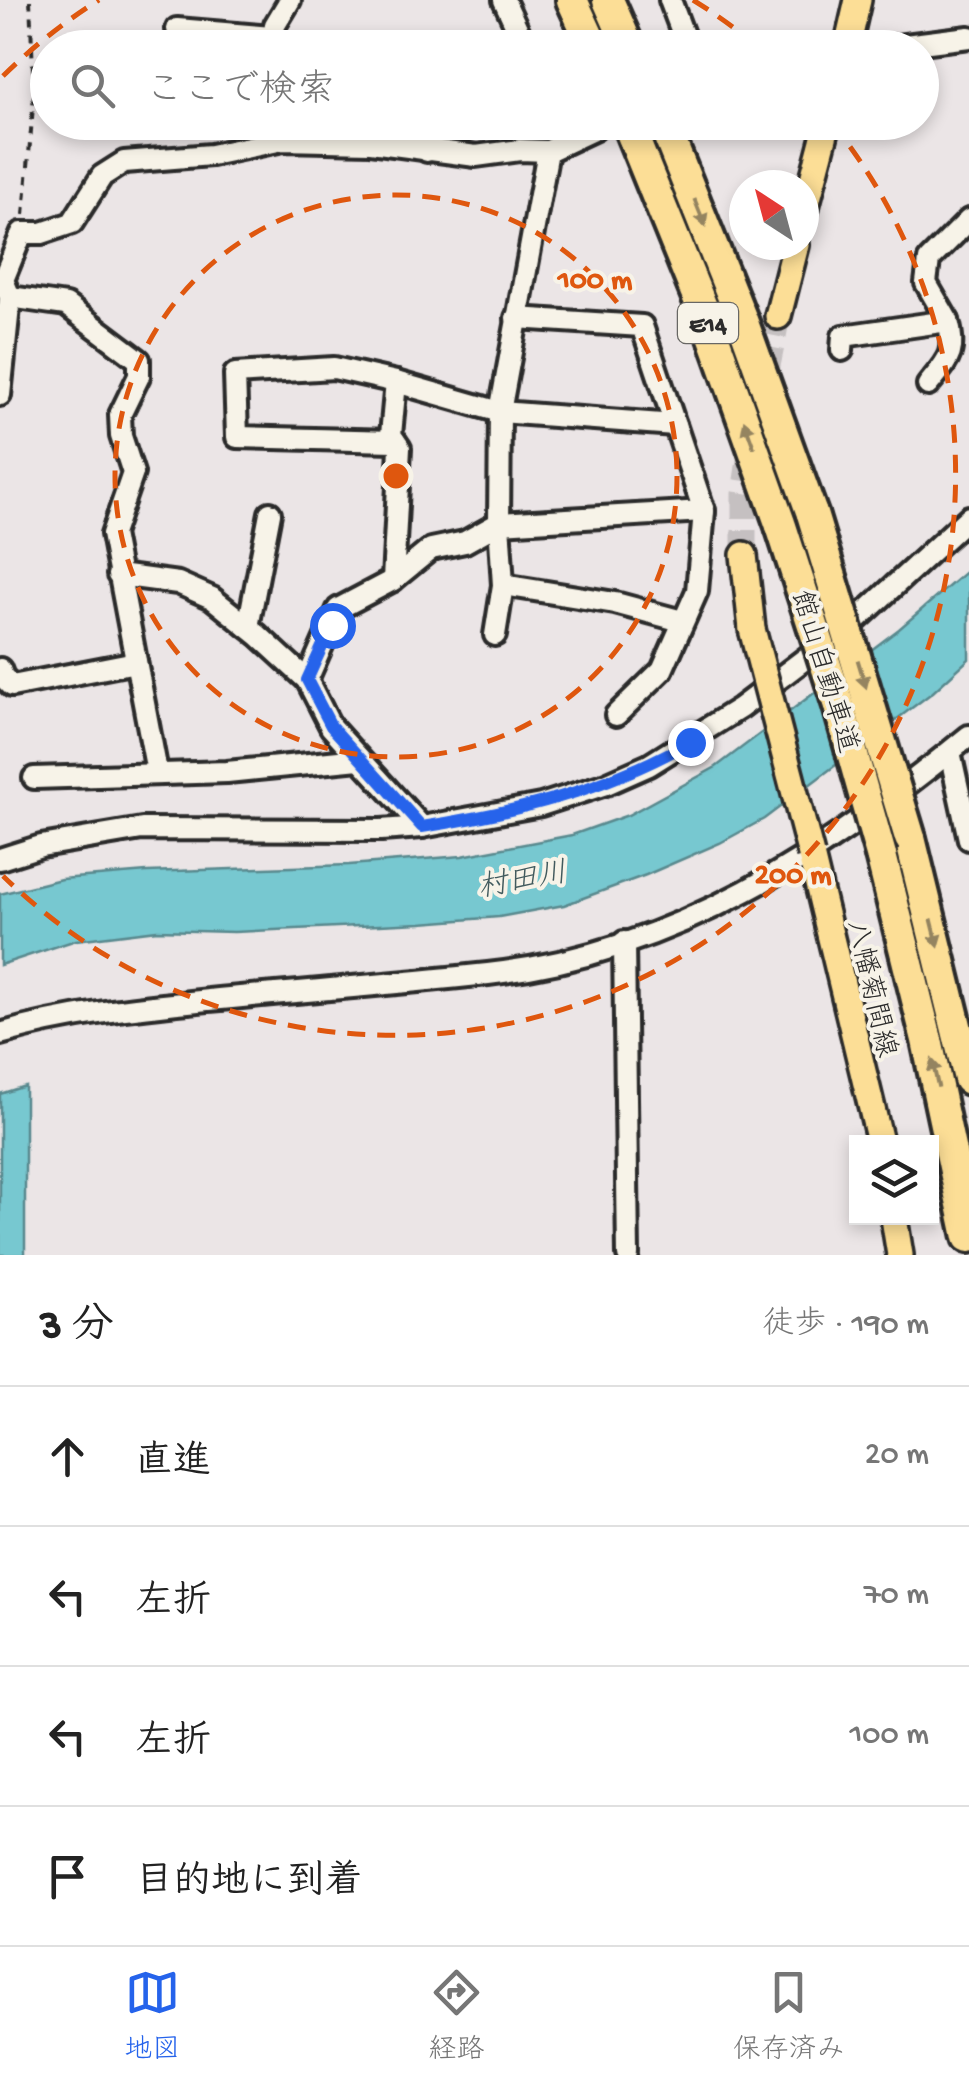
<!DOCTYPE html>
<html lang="ja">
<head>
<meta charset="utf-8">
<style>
	body { margin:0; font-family:"Gochi Hand","Klee One",sans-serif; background:#f6f6f6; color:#222 }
	.controls { position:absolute; right:30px; bottom:30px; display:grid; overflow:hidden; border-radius:0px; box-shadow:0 5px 15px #0003 }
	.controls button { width:90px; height:90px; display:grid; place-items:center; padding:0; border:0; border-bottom:2px solid #e0e0e0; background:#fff; color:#222; font:50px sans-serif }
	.compass { position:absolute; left:729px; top:170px; width:90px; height:90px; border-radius:50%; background:#fff; box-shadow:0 5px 15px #0003; rotate:324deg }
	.stop { position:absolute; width:30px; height:30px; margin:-22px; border:8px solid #2563eb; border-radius:50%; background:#fff }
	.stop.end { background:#2563eb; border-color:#fff; box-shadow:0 2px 10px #0008 }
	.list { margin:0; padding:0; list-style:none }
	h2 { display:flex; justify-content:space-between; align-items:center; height:130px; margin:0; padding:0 40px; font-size:42px }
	h2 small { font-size:32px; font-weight:400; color:#767676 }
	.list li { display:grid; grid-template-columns:65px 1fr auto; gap:30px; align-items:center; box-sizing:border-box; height:140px; padding:0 40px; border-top:2px solid #e0e0e0 }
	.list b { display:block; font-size:38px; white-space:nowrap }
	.list em { font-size:32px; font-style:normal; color:#767676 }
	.icon { flex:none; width:55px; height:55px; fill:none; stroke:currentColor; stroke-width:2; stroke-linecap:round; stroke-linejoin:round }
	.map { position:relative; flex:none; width:969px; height:1255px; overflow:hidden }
	.search { position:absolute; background:#fff; box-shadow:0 5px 15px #0003; left:30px; right:30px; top:30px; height:110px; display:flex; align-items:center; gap:25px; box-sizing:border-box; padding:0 35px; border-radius:55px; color:#767676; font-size:38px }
	.sheet { height:690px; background:#fff }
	nav { display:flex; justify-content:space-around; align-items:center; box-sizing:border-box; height:140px; border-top:2px solid #e0e0e0; background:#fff; font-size:28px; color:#767676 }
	nav a { display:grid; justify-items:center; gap:5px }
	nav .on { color:#2563eb }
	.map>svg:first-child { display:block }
	.water { fill:#77c8d0; stroke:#59898e; stroke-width:2.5 }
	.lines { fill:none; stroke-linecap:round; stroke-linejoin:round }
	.major-tunnel { stroke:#c5c0c1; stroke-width:25; stroke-dasharray:25 12; stroke-linecap:butt }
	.minor-casing { stroke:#2b2b2b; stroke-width:28 }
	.major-casing { stroke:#2b2b2b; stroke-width:32 }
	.highway-casing { stroke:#2b2b2b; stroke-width:38 }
	.path { stroke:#2b2b2b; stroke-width:4; stroke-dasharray:8 8; stroke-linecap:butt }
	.minor { stroke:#f7f3e8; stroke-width:20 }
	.major { stroke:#fcde96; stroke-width:25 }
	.highway { stroke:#fcde96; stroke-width:30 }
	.major-bridge-casing { stroke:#2b2b2b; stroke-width:32; stroke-linecap:butt }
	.highway-bridge-casing { stroke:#2b2b2b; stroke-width:38; stroke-linecap:butt }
	.major-bridge { stroke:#fcde96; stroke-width:25 }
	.highway-bridge { stroke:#fcde96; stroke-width:30 }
	.oneway { fill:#948460 }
	.route { stroke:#2563eb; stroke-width:12 }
	.ring { fill:none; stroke:#df570e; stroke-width:5; stroke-dasharray:18 12 }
	.labels { text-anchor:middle; stroke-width:8; stroke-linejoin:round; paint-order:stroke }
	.shield { fill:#f7f3e8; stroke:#686764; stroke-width:2.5 }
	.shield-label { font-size:25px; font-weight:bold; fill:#2b2b2b }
	.street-label { font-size:28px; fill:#2b2b2b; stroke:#f7f3e8 }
	.water-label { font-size:30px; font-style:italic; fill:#425a5d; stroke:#f7f3e8 }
	.centre { fill:#df570e; stroke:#f7f3e8; stroke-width:5 }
	.ring-label { font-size:30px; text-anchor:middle; font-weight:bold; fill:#df570e; stroke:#f7f3e8; stroke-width:8; stroke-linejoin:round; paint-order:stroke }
</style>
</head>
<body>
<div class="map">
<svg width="969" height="1255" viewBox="0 0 969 1255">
	<rect width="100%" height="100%" fill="#ebe5e6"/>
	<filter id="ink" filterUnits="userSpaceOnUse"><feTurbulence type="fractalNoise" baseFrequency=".01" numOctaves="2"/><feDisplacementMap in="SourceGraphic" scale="20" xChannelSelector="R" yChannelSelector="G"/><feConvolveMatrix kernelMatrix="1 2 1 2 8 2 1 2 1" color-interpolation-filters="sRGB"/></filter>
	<g filter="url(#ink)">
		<g class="water">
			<path d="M969,569V659L933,692L764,819L720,843L646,875L564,905L499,917L421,923L234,932L157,930L76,940L0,965V894L61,879L147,872L349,865L462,856L572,835L628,815L716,767L899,629Z"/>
			<path d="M25,1086V1255H0V1094Z"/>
		</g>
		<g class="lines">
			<path class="major-tunnel" d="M744,555V494L749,460L778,316"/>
			<g class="minor-casing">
				<g id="minor">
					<path d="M504,0L526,48"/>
					<path d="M670,0L688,48"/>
					<path d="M177,29L271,37"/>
					<path d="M272,48L275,25L290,0"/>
					<path d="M881,48L969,37"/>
					<path d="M427,151L428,122"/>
					<path d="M10,297L66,305L139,360V376L120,415L121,436L133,473L112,534L157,772"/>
					<path d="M516,318L642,326L704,511L697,591L662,670L616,715"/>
					<path d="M842,350L843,336L948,321L926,283L929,260L969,220"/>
					<path d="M928,385C948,360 957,354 948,321"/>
					<path d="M0,395L10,297L3,280L22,233H42L72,223L102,176L124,162L211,155L283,140L371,142L476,156L520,150L548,151L595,129"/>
					<path d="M395,441L237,437L235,374L334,368L396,382L500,412L675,425"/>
					<path d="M118,575L178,583L212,598L258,635L307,680L331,727L422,827"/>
					<path d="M393,580L400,448L391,435L396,382"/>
					<path d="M503,585L615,603L682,621"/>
					<path d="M248,627L270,513"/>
					<path d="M495,635L503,585L499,523L704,511"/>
					<path d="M0,669L3,677L12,686L136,662"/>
					<path d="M307,680L338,609L393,580L431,549L465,542L499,523L500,412L548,151"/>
					<path d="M950,752L969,839"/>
					<path d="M34,778L227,772L359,759"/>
					<path d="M0,859L41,846L142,829L381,830L422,827L541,805L606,784L649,765L740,708L859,618L969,517"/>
					<path d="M624,942L628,1255"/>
					<path d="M0,1034C68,1014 139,1007 209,1000C302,991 395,984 488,974C676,953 826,853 969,736"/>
				</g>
			</g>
			<g class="major-casing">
				<g id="major">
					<path d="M847,48L858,0"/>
					<path d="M804,214L828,122"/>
					<path d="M778,316L796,245"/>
					<path d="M744,555L752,629"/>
					<path d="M811,855L880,1142"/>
					<path d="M894,1218L900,1255"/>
				</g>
			</g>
			<g class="highway-casing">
				<g id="highway">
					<path d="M572,0L594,48"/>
					<path d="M608,0L629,48"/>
					<path d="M627,122L712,332L781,526"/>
					<path d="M663,122L742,320L812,514"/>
					<path d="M910,838L969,1079"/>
					<path d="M881,855L927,1040L969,1237"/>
				</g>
			</g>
			<path class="path" d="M24,215L34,94L30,0"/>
			<use href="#minor" class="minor"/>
			<use href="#major" class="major"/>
			<use href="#highway" class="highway"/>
			<g class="major-bridge-casing">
				<path id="major-bridge" d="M752,629L811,855"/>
			</g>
			<g class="highway-bridge-casing">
				<g id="highway-bridge">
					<path d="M812,514L910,838"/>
					<path d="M781,526L839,706L881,855"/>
				</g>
			</g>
			<use href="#major-bridge" class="major-bridge"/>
			<use href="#highway-bridge" class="highway-bridge"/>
		</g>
		<defs><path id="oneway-solid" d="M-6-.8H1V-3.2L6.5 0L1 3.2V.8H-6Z" transform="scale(2.5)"/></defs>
		<g class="oneway">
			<use href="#oneway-solid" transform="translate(700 213) rotate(68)"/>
			<use href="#oneway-solid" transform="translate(749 434) rotate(-110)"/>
			<use href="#oneway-solid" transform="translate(862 674) rotate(73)"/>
			<use href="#oneway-solid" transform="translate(935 933) rotate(76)"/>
			<use href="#oneway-solid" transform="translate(935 1073) rotate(-103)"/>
		</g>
	</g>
	<g class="lines" filter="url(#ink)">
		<path class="route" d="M332,625L307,680L331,726L422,827C518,812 605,790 690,742"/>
	</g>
	<g class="ring">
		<circle cx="396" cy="476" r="281"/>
		<path d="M3 76A561 561 0 0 1 99 0M693 0A561 561 0 0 1 757 46M832 123A561 561 0 0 1 3 876"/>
	</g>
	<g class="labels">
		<rect class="shield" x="678" y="303" width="60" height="40" rx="8"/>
		<g class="shield-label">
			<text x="708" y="332">E14</text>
		</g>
		<g class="street-label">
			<text transform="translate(827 671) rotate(73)" y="10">館山自動車道</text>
			<text transform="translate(874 988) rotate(77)" y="10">八幡菊間線</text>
		</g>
		<g class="water-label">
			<text transform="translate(522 878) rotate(-10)" y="10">村田川</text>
		</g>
	</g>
	<circle cx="396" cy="476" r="15" class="centre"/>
	<g class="ring-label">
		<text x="595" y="288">100 m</text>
		<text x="793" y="883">200 m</text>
	</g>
</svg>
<div class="controls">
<button><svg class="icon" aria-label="layers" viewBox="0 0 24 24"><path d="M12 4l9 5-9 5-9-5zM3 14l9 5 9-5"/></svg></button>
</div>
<svg class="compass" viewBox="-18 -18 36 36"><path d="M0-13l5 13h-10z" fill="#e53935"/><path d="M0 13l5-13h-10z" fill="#767676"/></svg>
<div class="stop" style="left:332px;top:625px"></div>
<div class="stop end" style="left:690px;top:742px"></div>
<div class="search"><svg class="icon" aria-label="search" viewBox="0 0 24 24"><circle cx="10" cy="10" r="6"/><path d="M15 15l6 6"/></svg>ここで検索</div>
</div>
<section class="sheet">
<h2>3 分<small>徒歩 · 190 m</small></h2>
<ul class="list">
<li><svg class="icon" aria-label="ahead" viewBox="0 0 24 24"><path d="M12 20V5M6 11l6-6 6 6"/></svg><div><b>直進</b></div><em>20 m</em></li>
<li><svg class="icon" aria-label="left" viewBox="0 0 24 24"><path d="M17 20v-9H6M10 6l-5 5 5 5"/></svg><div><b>左折</b></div><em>70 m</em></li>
<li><svg class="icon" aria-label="left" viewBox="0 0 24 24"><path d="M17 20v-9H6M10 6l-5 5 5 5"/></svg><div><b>左折</b></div><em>100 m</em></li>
<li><svg class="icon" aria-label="arrive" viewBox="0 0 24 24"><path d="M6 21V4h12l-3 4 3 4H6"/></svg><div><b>目的地に到着</b></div></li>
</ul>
</section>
<nav>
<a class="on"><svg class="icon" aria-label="map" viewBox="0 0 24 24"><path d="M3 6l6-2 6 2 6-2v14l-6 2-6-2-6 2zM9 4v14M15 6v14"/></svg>地図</a>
<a><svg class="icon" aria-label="directions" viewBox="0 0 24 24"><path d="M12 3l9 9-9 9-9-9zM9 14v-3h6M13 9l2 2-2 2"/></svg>経路</a>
<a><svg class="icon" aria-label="saved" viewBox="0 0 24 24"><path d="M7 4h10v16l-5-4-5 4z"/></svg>保存済み</a>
</nav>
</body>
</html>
